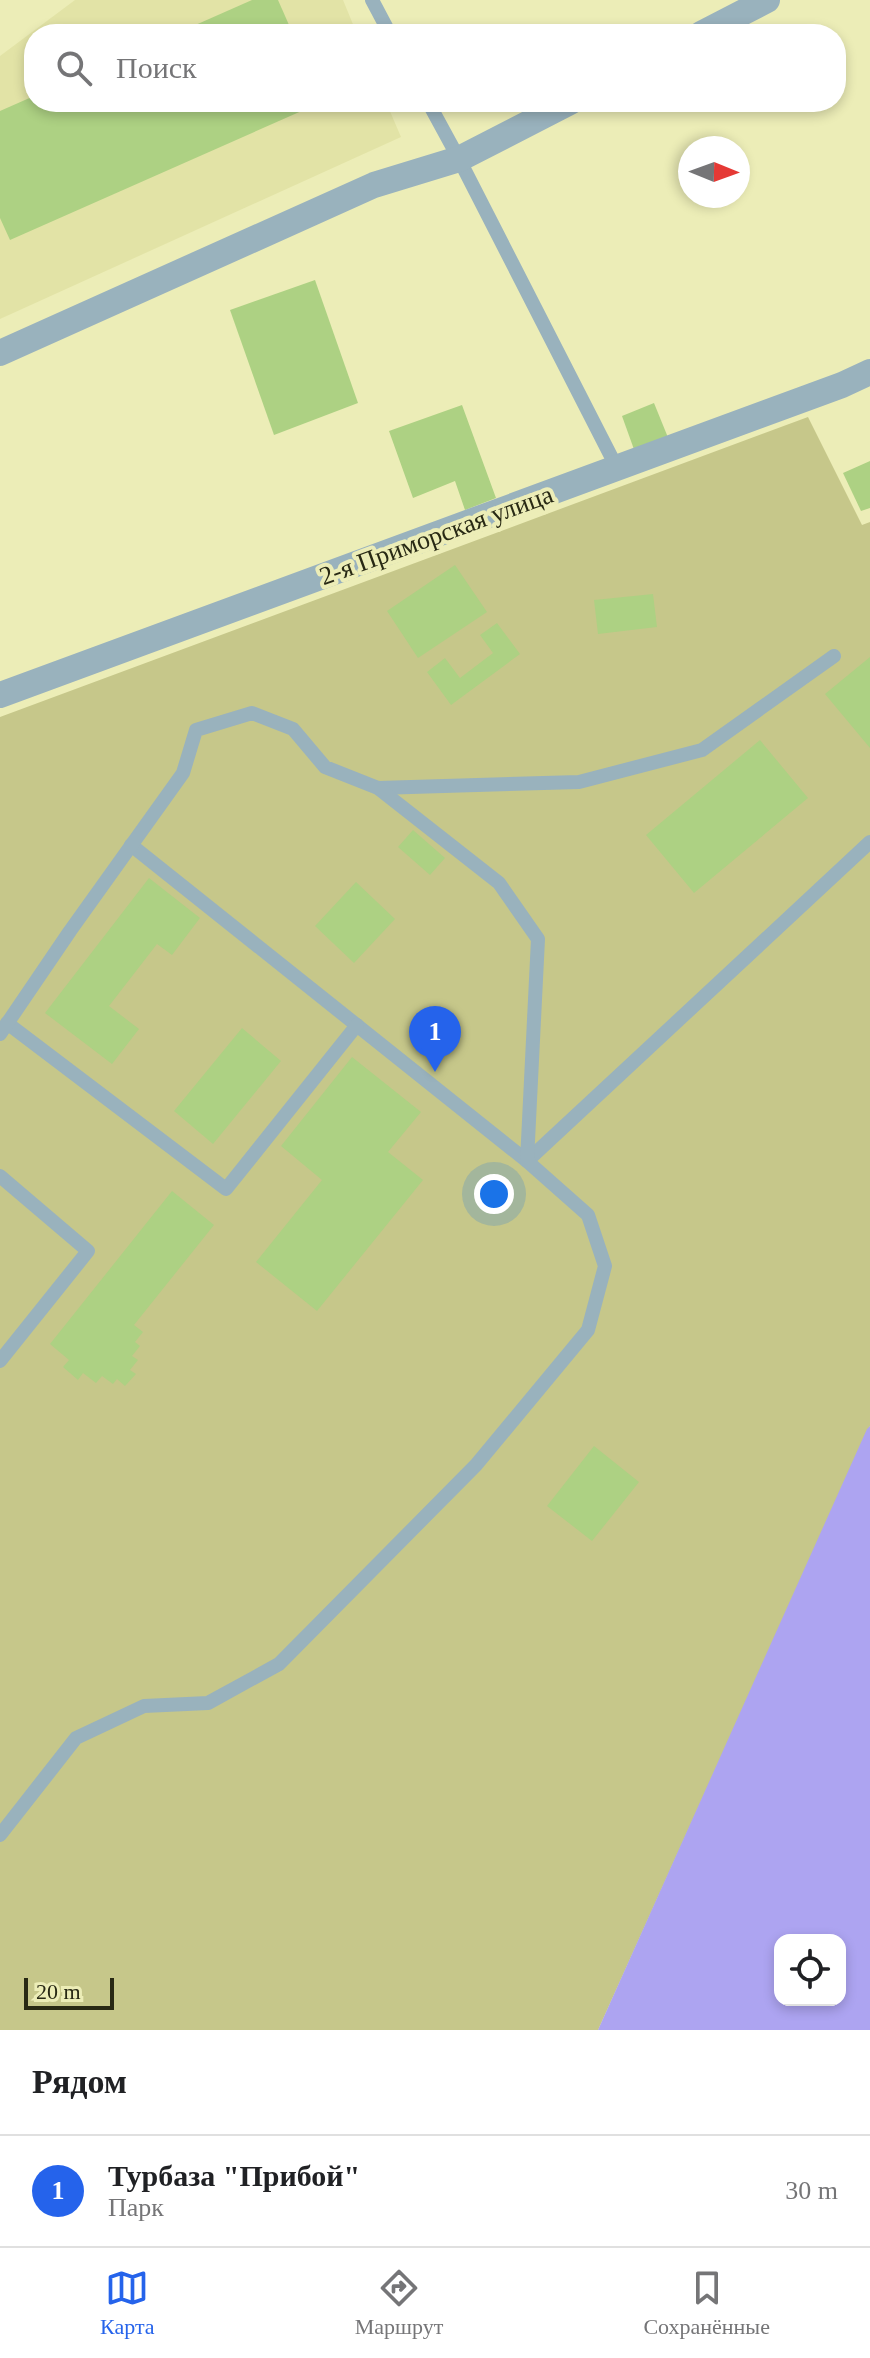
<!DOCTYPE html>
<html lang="ru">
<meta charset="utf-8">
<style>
body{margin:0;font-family:"Times New Roman",serif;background:#f6f6f6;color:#202124}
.controls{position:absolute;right:24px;bottom:24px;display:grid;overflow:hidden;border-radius:16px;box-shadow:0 4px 12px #0003}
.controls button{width:72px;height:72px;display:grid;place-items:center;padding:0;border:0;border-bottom:2px solid #e0e0e0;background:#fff;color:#202124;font:40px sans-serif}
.compass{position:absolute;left:678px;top:136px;width:72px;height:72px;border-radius:50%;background:#fff;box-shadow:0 4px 12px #0003;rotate:91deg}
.scale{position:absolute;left:24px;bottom:20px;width:90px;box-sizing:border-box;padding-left:8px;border:4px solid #282914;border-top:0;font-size:22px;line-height:28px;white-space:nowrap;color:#282914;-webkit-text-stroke:6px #ecedb7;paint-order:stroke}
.you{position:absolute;left:494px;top:1194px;width:28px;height:28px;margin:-20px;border:6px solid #fff;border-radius:50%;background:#1a73e8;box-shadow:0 0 0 12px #1a73e833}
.badge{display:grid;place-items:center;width:52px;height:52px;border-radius:50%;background:#2563eb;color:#fff;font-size:26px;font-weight:700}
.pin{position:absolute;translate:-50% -66px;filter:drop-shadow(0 2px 4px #0008)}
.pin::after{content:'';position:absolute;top:42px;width:28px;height:24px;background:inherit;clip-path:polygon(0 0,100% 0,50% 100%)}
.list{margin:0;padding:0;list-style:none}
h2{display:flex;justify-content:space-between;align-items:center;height:104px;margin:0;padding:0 32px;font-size:34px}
h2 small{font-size:26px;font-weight:400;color:#757577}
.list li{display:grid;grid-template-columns:52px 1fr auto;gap:24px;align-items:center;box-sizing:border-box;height:112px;padding:0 32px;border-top:2px solid #e0e0e0}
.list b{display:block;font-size:30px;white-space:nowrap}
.list p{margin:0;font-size:26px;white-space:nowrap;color:#757577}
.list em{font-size:26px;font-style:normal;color:#757577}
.icon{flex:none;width:44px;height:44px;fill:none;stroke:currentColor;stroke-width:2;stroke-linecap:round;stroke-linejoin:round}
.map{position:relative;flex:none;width:870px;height:2030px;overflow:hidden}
.search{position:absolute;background:#fff;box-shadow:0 4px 12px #0003;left:24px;right:24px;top:24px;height:88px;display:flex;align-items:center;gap:20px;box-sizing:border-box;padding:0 28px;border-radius:32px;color:#757577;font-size:30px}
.sheet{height:216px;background:#fff}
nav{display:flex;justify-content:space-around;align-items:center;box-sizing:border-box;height:112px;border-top:2px solid #e0e0e0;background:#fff;font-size:22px;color:#757577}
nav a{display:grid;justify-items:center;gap:4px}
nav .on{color:#2563eb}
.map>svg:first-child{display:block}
</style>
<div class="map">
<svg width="870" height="2030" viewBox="0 0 870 2030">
<rect width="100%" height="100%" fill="#ecedb7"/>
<polygon fill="#e2e3a6" points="75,0 343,0 357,34 34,34 34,102 386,102 401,137 0,319 0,56"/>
<polygon fill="#c6c78a" points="808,417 862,525 870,522 870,1426 598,2030 0,2030 0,717"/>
<path fill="#ada4f1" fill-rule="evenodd" d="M870,1426V2030H598L867,1429ZM780,1940H840V2000H780Z"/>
<g fill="#add183">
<polygon points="252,0 278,0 293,34 175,34"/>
<polygon points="34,96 34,102 322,102 10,240 0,218 0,111"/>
<polygon points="315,280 358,403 274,435 230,310"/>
<polygon points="654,403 669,440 636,455 622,416"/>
<polygon points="462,405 496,498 465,510 455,481 413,498 389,431"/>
<polygon points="870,461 870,508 861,511 843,473"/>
<polygon points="455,565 487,612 418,658 387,611"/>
<polygon points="653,594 657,627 598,634 594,600"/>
<polygon points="497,623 520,654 451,705 427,672 445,658 460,678 493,653 480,635"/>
<polygon points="870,657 870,748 825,694"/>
<polygon points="760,740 808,798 694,893 646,835"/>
<polygon points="413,830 445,858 430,875 398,847"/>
<polygon points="149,878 200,918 172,955 157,944 109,1006 139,1029 112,1064 45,1013"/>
<polygon points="356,882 395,919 354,963 315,926"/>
<polygon points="242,1028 281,1061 213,1144 174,1111"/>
<polygon points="352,1057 421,1112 388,1152 423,1180 317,1311 256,1262 322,1180 281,1146"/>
<polygon points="172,1191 214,1225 134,1325 143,1332 135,1342 140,1346 132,1356 138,1360 130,1370 136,1374 125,1386 117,1379 113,1384 102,1376 96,1383 83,1373 78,1380 63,1367 69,1360 50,1344"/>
<polygon points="594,1446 639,1482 592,1541 547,1506"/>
</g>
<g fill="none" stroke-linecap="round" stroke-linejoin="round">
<g stroke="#99b2bd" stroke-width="14">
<polyline points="372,0 390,34"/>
<polyline points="428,102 459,159 617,468"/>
<polyline points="378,788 579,782 702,750 834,656"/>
<polyline points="131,845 527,1161 870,842"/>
<polyline points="7,1023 226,1189 357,1025"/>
<polyline points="0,1034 70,931 183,773 196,730 252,713 293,729 325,767 378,788 499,883 538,939 527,1161 588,1215 605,1266 588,1330 476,1465 279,1664 208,1703 144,1706 76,1738 0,1835"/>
<polyline points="0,1176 88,1251 0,1361"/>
</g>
<g stroke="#99b2bd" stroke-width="26">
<polyline points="701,34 767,0"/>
<polyline points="0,353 374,185 459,159 570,102"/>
<polyline points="0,695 842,385 870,372"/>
</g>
</g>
<g text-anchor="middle" stroke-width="8" stroke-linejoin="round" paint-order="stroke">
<g font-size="26" fill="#282914" stroke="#ecedb7">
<text transform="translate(436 535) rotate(-20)" y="9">2-я Приморская улица</text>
</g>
</g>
</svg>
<div class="controls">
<button><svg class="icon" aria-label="locate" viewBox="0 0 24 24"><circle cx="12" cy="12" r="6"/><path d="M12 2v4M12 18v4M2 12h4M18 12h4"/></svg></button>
</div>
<svg class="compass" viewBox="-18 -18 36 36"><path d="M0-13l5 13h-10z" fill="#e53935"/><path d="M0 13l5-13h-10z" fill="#757577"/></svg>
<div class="scale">20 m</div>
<div class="you"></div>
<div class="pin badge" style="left:435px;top:1072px">1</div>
<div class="search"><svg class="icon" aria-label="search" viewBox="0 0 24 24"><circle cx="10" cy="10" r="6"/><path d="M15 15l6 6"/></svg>Поиск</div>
</div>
<section class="sheet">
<h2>Рядом<small></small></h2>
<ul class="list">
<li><span class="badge">1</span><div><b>Турбаза &quot;Прибой&quot;</b><p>Парк</p></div><em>30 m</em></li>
</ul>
</section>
<nav>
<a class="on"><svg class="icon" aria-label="map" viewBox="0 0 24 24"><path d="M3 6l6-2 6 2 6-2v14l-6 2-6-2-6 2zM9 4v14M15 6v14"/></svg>Карта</a>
<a><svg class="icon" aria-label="directions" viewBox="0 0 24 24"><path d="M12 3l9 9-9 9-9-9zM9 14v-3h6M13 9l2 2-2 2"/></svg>Маршрут</a>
<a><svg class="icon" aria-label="saved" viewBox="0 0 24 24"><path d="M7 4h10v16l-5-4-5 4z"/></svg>Сохранённые</a>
</nav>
